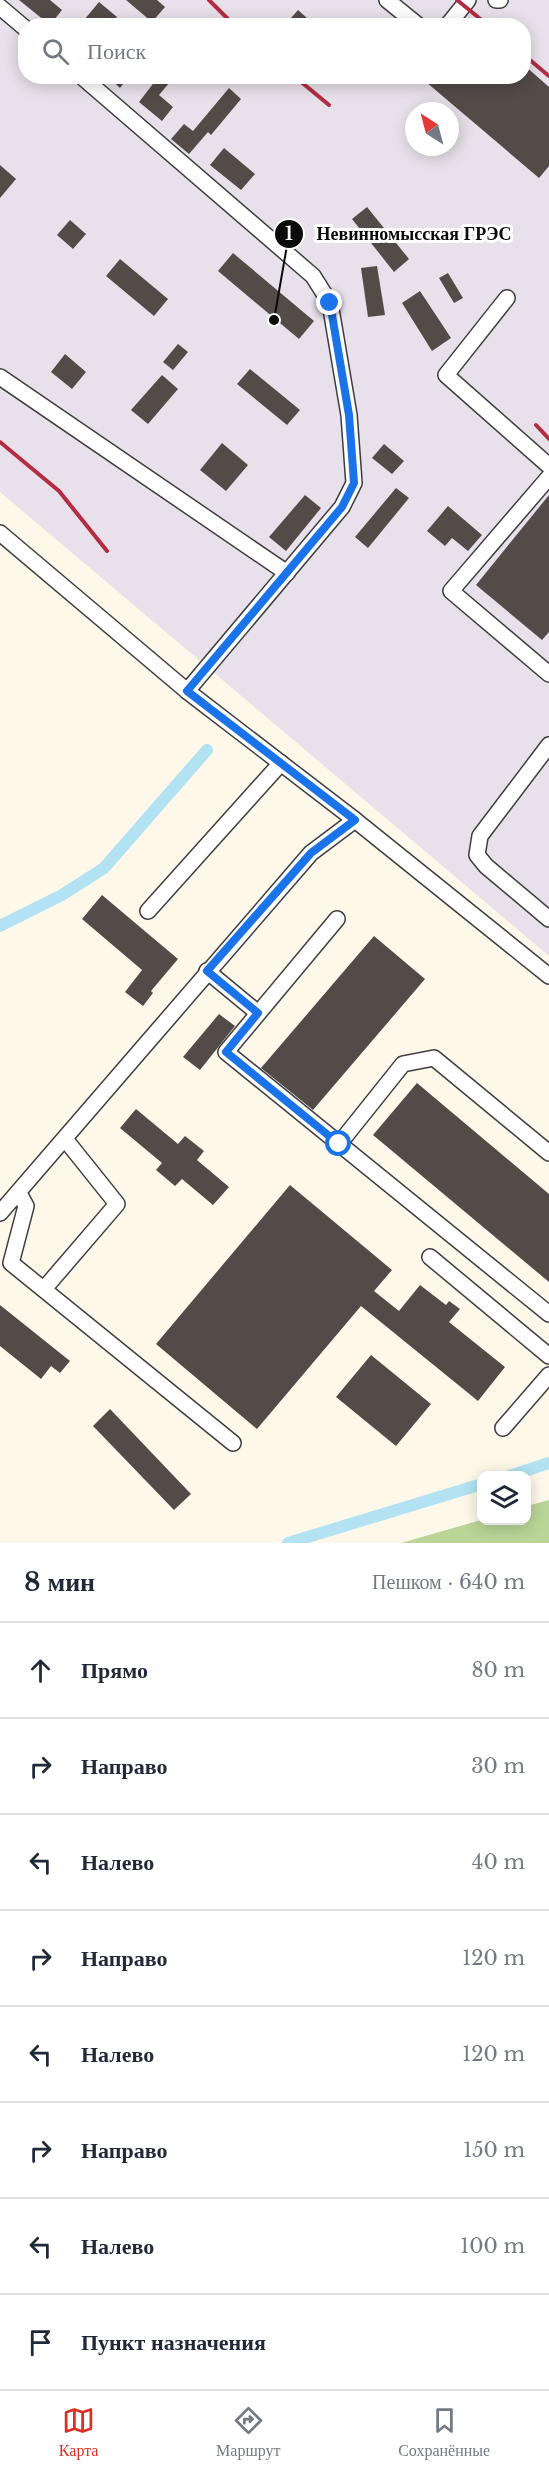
<!DOCTYPE html>
<html lang="ru">
<meta charset="utf-8">
<style>
body{margin:0;font-family:"Libre Baskerville",serif;background:#f2f2f3;color:#1f2937}
.controls{position:absolute;right:18px;bottom:18px;display:grid;overflow:hidden;border-radius:12px;box-shadow:0 3px 15px #0003}
.controls button{width:54px;height:54px;display:grid;place-items:center;padding:0;border:0;border-bottom:2px solid #e0e1e3;background:#fff;color:#1f2937;font:30px sans-serif}
.compass{position:absolute;left:405px;top:102px;width:54px;height:54px;border-radius:50%;background:#fff;box-shadow:0 3px 15px #0003;rotate:324deg}
.stop{position:absolute;width:18px;height:18px;margin:-14px;border:4px solid #1a73e8;border-radius:50%;background:#fff}
.stop.end{background:#1a73e8;border-color:#fff;box-shadow:0 2px 6px #0008}
.list{margin:0;padding:0;list-style:none}
h2{display:flex;justify-content:space-between;align-items:center;height:78px;margin:0;padding:0 24px;font-size:26px}
h2 small{font-size:20px;font-weight:400;color:#747a83}
.list li{display:grid;grid-template-columns:39px 1fr auto;gap:18px;align-items:center;box-sizing:border-box;height:96px;padding:0 24px;border-top:2px solid #e0e1e3}
.list b{display:block;font-size:22px;white-space:nowrap}
.list em{font-size:20px;font-style:normal;color:#747a83}
.icon{flex:none;width:33px;height:33px;fill:none;stroke:currentColor;stroke-width:2;stroke-linecap:round;stroke-linejoin:round}
.map{position:relative;flex:none;width:549px;height:1543px;overflow:hidden}
.search{position:absolute;background:#fff;box-shadow:0 3px 15px #0003;left:18px;right:18px;top:18px;height:66px;display:flex;align-items:center;gap:15px;box-sizing:border-box;padding:0 21px;border-radius:24px;color:#747a83;font-size:22px}
.sheet{height:846px;background:#fff}
nav{display:flex;justify-content:space-around;align-items:center;box-sizing:border-box;height:84px;border-top:2px solid #e0e1e3;background:#fff;font-size:16px;color:#747a83}
nav a{display:grid;justify-items:center;gap:3px}
nav .on{color:#d93025}
.map>svg:first-child{display:block}
</style>
<div class="map">
<svg width="549" height="1543" viewBox="0 0 549 1543">
<rect width="100%" height="100%" fill="#fef8eb"/>
<path fill="#e8e0ea" fill-rule="evenodd" d="M0,0H549V956L0,492ZM26,26H524V76H26ZM414,111H450V147H414Z"/>
<polygon fill="#bad597" points="549,1500 549,1543 401,1543 481,1520 526,1520 527,1506"/>
<g fill="none" stroke-linecap="round" stroke-linejoin="round">
<g stroke="#b3e2f2" stroke-width="12">
<polyline points="0,926 62,895 104,868 207,750"/>
<polyline points="509,1476 549,1463"/>
<polyline points="288,1543 482,1484"/>
</g>
</g>
<g fill="#534b48">
<polygon points="19,0 50,0 62,10 50,25"/>
<polygon points="126,0 157,0 165,7 152,22"/>
<polygon points="99,2 117,17 109,26 91,26 84,20"/>
<polygon points="298,10 316,26 300,26 291,18"/>
<polygon points="524,65 549,87 549,166 539,178 426,82 430,76 524,76"/>
<polygon points="107,76 129,76 120,88"/>
<polygon points="159,76 175,76 159,95 173,107 162,121 139,102"/>
<polygon points="229,88 241,99 211,135 208,132 189,154 171,139 184,124 193,131"/>
<polygon points="224,148 255,174 241,190 210,165"/>
<polygon points="0,165 16,179 0,198"/>
<polygon points="367,207 409,259 394,272 352,219"/>
<polygon points="70,220 86,234 73,249 57,235"/>
<polygon points="233,253 314,321 299,339 218,271"/>
<polygon points="120,259 168,299 154,316 106,276"/>
<polygon points="377,266 385,315 368,317 361,268"/>
<polygon points="448,273 463,298 454,303 439,278"/>
<polygon points="420,291 451,338 432,351 402,303"/>
<polygon points="178,344 188,352 173,370 163,362"/>
<polygon points="65,354 86,372 72,389 51,372"/>
<polygon points="250,369 300,410 287,425 237,384"/>
<polygon points="162,375 178,389 148,424 131,410"/>
<polygon points="222,443 248,465 226,491 200,470"/>
<polygon points="384,444 404,461 392,474 372,458"/>
<polygon points="396,488 409,498 368,548 355,537"/>
<polygon points="305,495 321,508 286,551 269,537"/>
<polygon points="549,495 549,632 542,640 476,585"/>
<polygon points="448,506 482,535 468,551 452,538 445,546 427,531"/>
<polygon points="102,895 178,959 151,991 153,993 143,1006 125,992 142,970 82,919"/>
<polygon points="374,936 425,979 313,1110 261,1068"/>
<polygon points="219,1014 235,1026 200,1070 183,1057"/>
<polygon points="417,1083 549,1194 549,1282 373,1135"/>
<polygon points="136,1109 178,1144 185,1136 204,1151 197,1160 229,1187 213,1205 182,1179 175,1186 156,1170 162,1163 120,1128"/>
<polygon points="290,1185 392,1270 374,1291 399,1311 420,1285 446,1305 449,1301 460,1309 449,1322 505,1367 478,1401 361,1306 257,1429 156,1344"/>
<polygon points="0,1305 70,1361 60,1373 51,1366 41,1379 0,1346"/>
<polygon points="371,1355 431,1404 396,1446 336,1397"/>
<polygon points="110,1409 191,1494 174,1510 93,1426"/>
</g>
<g fill="none" stroke-linecap="round" stroke-linejoin="round">
<g stroke="#3e3e3e" stroke-width="18">
<g id="minor">
<polyline points="387,0 419,26"/>
<polyline points="496,0 500,0"/>
<polyline points="0,7 26,29"/>
<polyline points="447,26 468,0"/>
<polyline points="81,76 313,276 330,303 349,415 354,483 342,507 187,691"/>
<polyline points="507,298 446,375 549,466"/>
<polyline points="0,377 287,573"/>
<polyline points="549,477 451,591 549,674"/>
<polyline points="0,533 187,691 355,820 549,976"/>
<polyline points="549,745 480,836 477,855 486,866 549,919"/>
<polyline points="148,911 281,763"/>
<polyline points="337,919 226,1052 549,1314"/>
<polyline points="207,971 258,1013"/>
<polyline points="339,1144 403,1064 434,1058 549,1153"/>
<polyline points="19,1193 26,1206 11,1263 233,1443"/>
<polyline points="0,1213 311,853 355,820"/>
<polyline points="430,1257 549,1356"/>
<polyline points="44,1289 117,1204 65,1139"/>
<polyline points="503,1428 549,1375"/>
</g>
</g>
<use href="#minor" stroke="#fff" stroke-width="15"/>
<g stroke="#b22c42" stroke-width="4">
<polyline points="209,0 235,26"/>
<polyline points="457,0 489,26"/>
<polyline points="524,55 549,76"/>
<polyline points="294,76 329,105"/>
<polyline points="536,425 549,439"/>
<polyline points="0,442 59,491 107,551"/>
</g>
</g>
<g fill="none" stroke-linecap="round" stroke-linejoin="round">
<polyline stroke="#1a73e8" stroke-width="8" points="330,303 349,415 354,483 342,507 187,691 355,820 311,853 207,971 258,1013 226,1052 339,1144"/>
</g>
<path fill="none" stroke="#0b0b0b" stroke-width="2" d="M274 320L289 234"/>
<g fill="#0b0b0b" stroke="#fff" stroke-width="2">
<circle cx="274" cy="320" r="6"/>
<circle cx="289" cy="234" r="15"/>
</g>
<g font-size="18" text-anchor="middle" font-weight="bold" fill="#fff">
<text x="289" y="240">1</text>
</g>
<g font-size="18" text-anchor="middle" font-weight="bold" fill="#0b0b0b" stroke="#fff" stroke-width="6" stroke-linejoin="round" paint-order="stroke">
<text x="414" y="240">Невинномысская ГРЭС</text>
</g>
</svg>
<div class="controls">
<button><svg class="icon" aria-label="layers" viewBox="0 0 24 24"><path d="M12 4l9 5-9 5-9-5zM3 14l9 5 9-5"/></svg></button>
</div>
<svg class="compass" viewBox="-18 -18 36 36"><path d="M0-13l5 13h-10z" fill="#e53935"/><path d="M0 13l5-13h-10z" fill="#747a83"/></svg>
<div class="stop" style="left:339px;top:1144px"></div>
<div class="stop end" style="left:330px;top:303px"></div>
<div class="search"><svg class="icon" aria-label="search" viewBox="0 0 24 24"><circle cx="10" cy="10" r="6"/><path d="M15 15l6 6"/></svg>Поиск</div>
</div>
<section class="sheet">
<h2>8 мин<small>Пешком · 640 m</small></h2>
<ul class="list">
<li><svg class="icon" aria-label="ahead" viewBox="0 0 24 24"><path d="M12 20V5M6 11l6-6 6 6"/></svg><div><b>Прямо</b></div><em>80 m</em></li>
<li><svg class="icon" aria-label="right" viewBox="0 0 24 24"><path d="M7 20v-9h11M14 6l5 5-5 5"/></svg><div><b>Направо</b></div><em>30 m</em></li>
<li><svg class="icon" aria-label="left" viewBox="0 0 24 24"><path d="M17 20v-9H6M10 6l-5 5 5 5"/></svg><div><b>Налево</b></div><em>40 m</em></li>
<li><svg class="icon" aria-label="right" viewBox="0 0 24 24"><path d="M7 20v-9h11M14 6l5 5-5 5"/></svg><div><b>Направо</b></div><em>120 m</em></li>
<li><svg class="icon" aria-label="left" viewBox="0 0 24 24"><path d="M17 20v-9H6M10 6l-5 5 5 5"/></svg><div><b>Налево</b></div><em>120 m</em></li>
<li><svg class="icon" aria-label="right" viewBox="0 0 24 24"><path d="M7 20v-9h11M14 6l5 5-5 5"/></svg><div><b>Направо</b></div><em>150 m</em></li>
<li><svg class="icon" aria-label="left" viewBox="0 0 24 24"><path d="M17 20v-9H6M10 6l-5 5 5 5"/></svg><div><b>Налево</b></div><em>100 m</em></li>
<li><svg class="icon" aria-label="arrive" viewBox="0 0 24 24"><path d="M6 21V4h12l-3 4 3 4H6"/></svg><div><b>Пункт назначения</b></div></li>
</ul>
</section>
<nav>
<a class="on"><svg class="icon" aria-label="map" viewBox="0 0 24 24"><path d="M3 6l6-2 6 2 6-2v14l-6 2-6-2-6 2zM9 4v14M15 6v14"/></svg>Карта</a>
<a><svg class="icon" aria-label="directions" viewBox="0 0 24 24"><path d="M12 3l9 9-9 9-9-9zM9 14v-3h6M13 9l2 2-2 2"/></svg>Маршрут</a>
<a><svg class="icon" aria-label="saved" viewBox="0 0 24 24"><path d="M7 4h10v16l-5-4-5 4z"/></svg>Сохранённые</a>
</nav>
